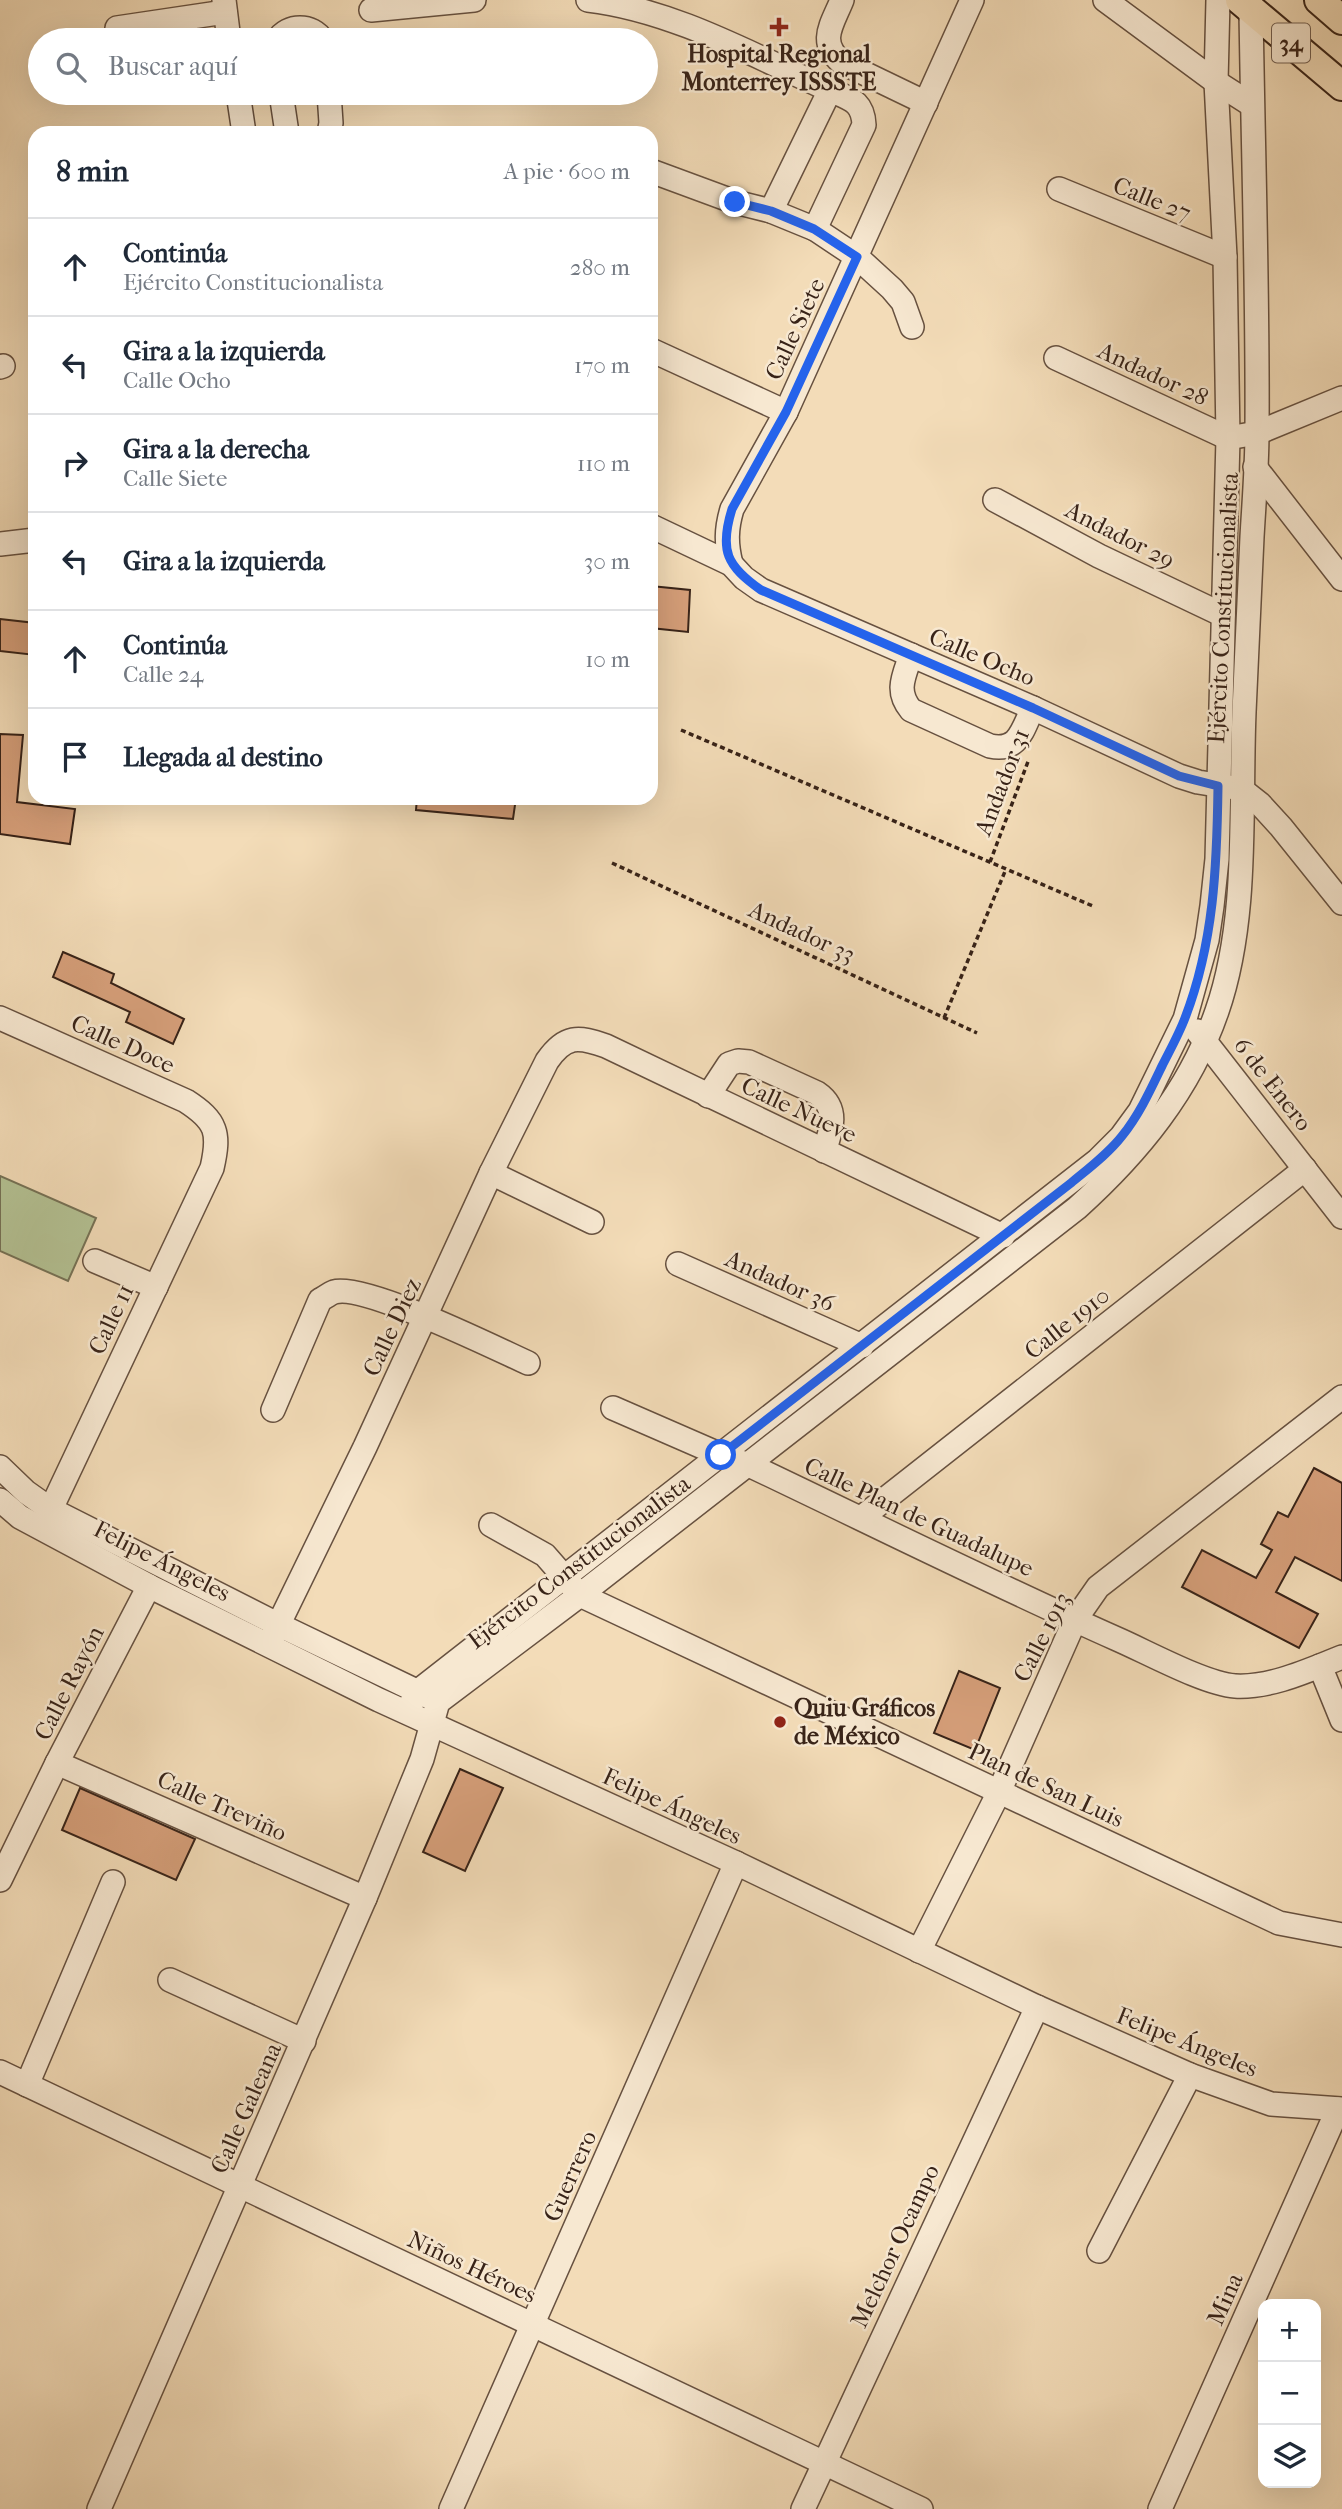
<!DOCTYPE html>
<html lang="es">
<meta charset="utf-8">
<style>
body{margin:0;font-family:"IM FELL French Canon",serif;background:#f6f6f7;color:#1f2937}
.controls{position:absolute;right:21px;bottom:21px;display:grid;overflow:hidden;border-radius:14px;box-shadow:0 7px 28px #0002}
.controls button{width:63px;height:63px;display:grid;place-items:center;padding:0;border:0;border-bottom:2px solid #e0e1e3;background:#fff;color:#1f2937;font:35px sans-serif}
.stop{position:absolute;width:21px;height:21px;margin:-16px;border:5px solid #2563eb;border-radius:50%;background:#fff}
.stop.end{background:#2563eb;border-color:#fff;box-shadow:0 2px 7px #0008}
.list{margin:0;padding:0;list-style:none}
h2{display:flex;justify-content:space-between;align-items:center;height:91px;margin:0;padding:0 28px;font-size:30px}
h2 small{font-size:23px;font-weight:400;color:#747a83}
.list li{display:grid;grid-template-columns:46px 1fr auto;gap:21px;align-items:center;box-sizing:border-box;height:98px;padding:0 28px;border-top:2px solid #e0e1e3}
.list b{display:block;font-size:26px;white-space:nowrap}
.list p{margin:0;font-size:23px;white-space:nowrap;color:#747a83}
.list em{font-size:23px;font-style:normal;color:#747a83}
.icon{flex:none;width:38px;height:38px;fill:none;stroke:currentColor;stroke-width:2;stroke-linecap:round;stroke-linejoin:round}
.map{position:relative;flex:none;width:1342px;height:2509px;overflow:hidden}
.search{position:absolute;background:#fff;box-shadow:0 7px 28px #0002;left:28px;top:28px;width:630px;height:77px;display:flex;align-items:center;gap:18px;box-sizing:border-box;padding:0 24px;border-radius:38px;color:#747a83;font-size:26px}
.panel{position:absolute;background:#fff;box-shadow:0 7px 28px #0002;left:28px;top:126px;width:630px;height:679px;border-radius:21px}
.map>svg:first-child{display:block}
</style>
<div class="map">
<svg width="1342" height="2509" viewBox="0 0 1342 2509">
<rect width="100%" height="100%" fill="#f3dcb8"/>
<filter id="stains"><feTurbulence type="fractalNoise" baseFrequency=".00286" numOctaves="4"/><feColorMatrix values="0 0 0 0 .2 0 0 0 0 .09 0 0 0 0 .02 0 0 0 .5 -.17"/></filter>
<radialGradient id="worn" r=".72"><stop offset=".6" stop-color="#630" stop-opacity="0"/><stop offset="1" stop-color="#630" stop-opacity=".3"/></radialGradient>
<polygon fill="#b4c294" stroke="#767256" stroke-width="2" points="0,1176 96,1218 68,1281 0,1251"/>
<g fill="#d69f7a" stroke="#382318" stroke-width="2">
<polygon points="651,586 690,590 688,632 651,628"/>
<polygon points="0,619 35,623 35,655 0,651"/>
<polygon points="0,734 23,735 17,802 75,809 70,844 0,834"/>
<polygon points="417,798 516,798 513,819 416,810"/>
<polygon points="63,952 114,974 111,983 184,1019 173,1044 126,1022 130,1012 53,977"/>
<polygon points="1314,1468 1342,1483 1342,1581 1295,1557 1276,1592 1318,1614 1299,1648 1182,1587 1202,1550 1256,1578 1272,1550 1261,1544 1278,1512 1288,1517"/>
<polygon points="959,1671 1000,1688 975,1750 934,1733"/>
<polygon points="460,1769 503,1788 465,1871 423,1852"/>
<polygon points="80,1788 195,1839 176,1880 62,1830"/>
</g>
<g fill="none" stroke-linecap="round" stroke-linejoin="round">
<g stroke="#675140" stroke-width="26">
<g id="minor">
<polyline points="224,0 229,40"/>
<path d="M588,0C673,10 752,55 830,90"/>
<path d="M842,0C832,25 818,41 841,62L926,103"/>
<polyline points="1105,0 1216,82 1252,105"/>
<polyline points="371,10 474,0"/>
<polyline points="117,28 225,12"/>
<path d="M278,40C287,24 313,24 322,40"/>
<polyline points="238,93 244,133"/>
<polyline points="281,93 287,133"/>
<polyline points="329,133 331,123 329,93"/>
<polyline points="651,171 735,202 771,211 815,229 857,257 892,289 903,302 912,327"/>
<polyline points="1059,189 1225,257"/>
<path d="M771,211L830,90C850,99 863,101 864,125L815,229"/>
<polyline points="651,350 786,412"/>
<polyline points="1056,358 1228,438 1257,433 1342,398"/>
<polyline points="0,367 3,366"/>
<polyline points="1255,467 1342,579"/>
<polyline points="995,500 1099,556 1223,615"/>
<polyline points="651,526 731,564 744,578 761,590 1033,708 1179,776 1198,782 1241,789 1260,804 1281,827 1342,903"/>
<polyline points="0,544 35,540"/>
<path d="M731,564C726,544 726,529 732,509L786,412L972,0"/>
<path d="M911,655C904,676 895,691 911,710L990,746C1019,752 1022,730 1033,708"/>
<path d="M0,1018L186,1101C217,1121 220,1133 212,1168L42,1528"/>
<polyline points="1197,1031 1342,1217"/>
<path d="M708,1096L729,1064L738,1061L749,1062L817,1093C839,1108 832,1129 824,1151"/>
<polyline points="491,1173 592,1222"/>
<polyline points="95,1261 156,1287"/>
<polyline points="678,1264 862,1346"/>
<path d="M613,1408L721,1455L749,1465C871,1523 993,1584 1117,1639C1147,1652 1205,1684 1235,1686C1271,1688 1309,1670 1342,1657"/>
<path d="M273,1410L320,1300C324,1298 329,1294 334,1292C364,1283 495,1348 528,1363"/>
<polyline points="0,1467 26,1492 50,1509 279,1625 429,1697"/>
<polyline points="0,1500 20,1517 149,1586 379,1700 736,1863 1037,2007 1190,2075 1271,2104 1342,2109"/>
<polyline points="861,1518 1305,1169"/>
<polyline points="491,1525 545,1555 580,1595 1279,1923 1342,1935"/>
<path d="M269,1644L365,1447L491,1173L547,1061C565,1035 578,1036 606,1046L1003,1236"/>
<polyline points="1320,1666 1342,1720"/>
<polyline points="407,1712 417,1692 1098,1160 1121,1137 1140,1111 1185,1019 1207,940 1212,906 1217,859 1228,438 1225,257 1216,82 1218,0"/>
<polyline points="57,1763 365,1898"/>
<polyline points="0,1880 57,1763 149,1586"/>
<polyline points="919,1951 999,1792 1075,1620 1098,1587 1342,1397"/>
<polyline points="170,1980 304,2041"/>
<polyline points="0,2072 921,2509"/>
<polyline points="27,2085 113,1882"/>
<polyline points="1099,2251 1190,2075"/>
<path d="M99,2509L365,1898L422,1759L438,1702L580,1595L1077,1208C1138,1153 1190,1090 1217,1011C1249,919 1240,809 1244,712C1247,654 1249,595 1252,537C1254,502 1257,466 1257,431C1258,291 1253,150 1251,10"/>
<polyline points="451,2509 736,1863"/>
<polyline points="803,2509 1037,2007"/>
<polyline points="1160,2509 1338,2109"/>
</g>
</g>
<g stroke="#382318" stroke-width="32">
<g id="major">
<polyline points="1240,0 1342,86"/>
<polyline points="1319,0 1342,20"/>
</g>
</g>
<g stroke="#382318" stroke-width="3.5" stroke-dasharray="5 3.5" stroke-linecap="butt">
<polyline points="681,730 1095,907"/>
<polyline points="990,862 1029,759"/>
<polyline points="612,863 977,1033"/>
<polyline points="944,1018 1006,869"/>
</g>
<use href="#minor" stroke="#f7e8d1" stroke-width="23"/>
<use href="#major" stroke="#f3dcb8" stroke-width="28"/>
</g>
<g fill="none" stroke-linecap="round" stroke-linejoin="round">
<path stroke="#2563eb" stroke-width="9" d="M721,1455L1071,1183C1089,1168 1108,1154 1122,1136C1139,1115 1150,1091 1162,1066C1170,1050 1179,1034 1185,1018C1214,943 1217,865 1218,786L1179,776L1033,708L761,590C727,566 719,551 732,509L786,412L857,257L814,229L771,211L735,202"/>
</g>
<g fill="#8f2418" stroke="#f7e8d1" stroke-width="2.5">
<path d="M775.5 16.5h7v7h7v7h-7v7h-7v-7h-7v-7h7z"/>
<circle cx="780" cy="1722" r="7"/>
</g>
<g text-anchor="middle" stroke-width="5" stroke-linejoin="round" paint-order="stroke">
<rect fill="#f7e8d1" stroke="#715e50" stroke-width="2" x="1272" y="23.5" width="38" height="39" rx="5"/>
<g font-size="23" font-weight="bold" fill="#382318">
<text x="1291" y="51">34</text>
</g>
<g font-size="24" font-weight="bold" fill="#382318" stroke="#f7e8d1">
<text x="779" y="62">Hospital Regional<tspan x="779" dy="28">Monterrey ISSSTE</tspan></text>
<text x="794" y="1716" text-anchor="start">Quiu Gráficos<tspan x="794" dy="28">de México</tspan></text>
</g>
<g font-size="24" fill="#382318" stroke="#f7e8d1">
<text transform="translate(1152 199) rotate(22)" y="8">Calle 27</text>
<text transform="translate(795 329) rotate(-65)" y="8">Calle Siete</text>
<text transform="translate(1153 374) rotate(25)" y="8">Andador 28</text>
<text transform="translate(1120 535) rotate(27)" y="8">Andador 29</text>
<text transform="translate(1223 608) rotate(-87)" y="8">Ejército Constitucionalista</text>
<text transform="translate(982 657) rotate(23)" y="8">Calle Ocho</text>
<text transform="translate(1002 782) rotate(-69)" y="8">Andador 31</text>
<text transform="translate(802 932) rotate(25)" y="8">Andador 33</text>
<text transform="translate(123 1044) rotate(24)" y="8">Calle Doce</text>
<text transform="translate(1273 1084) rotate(52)" y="8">6 de Enero</text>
<text transform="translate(799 1110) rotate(25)" y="8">Calle Nueve</text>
<text transform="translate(780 1281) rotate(24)" y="8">Andador 36</text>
<text transform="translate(111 1319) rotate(-65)" y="8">Calle 11</text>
<text transform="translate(1067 1323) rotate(-38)" y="8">Calle 1910</text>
<text transform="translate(392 1327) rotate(-65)" y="8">Calle Diez</text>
<text transform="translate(919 1517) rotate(25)" y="8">Calle Plan de Guadalupe</text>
<text transform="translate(162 1561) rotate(27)" y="8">Felipe Ángeles</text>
<text transform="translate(579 1562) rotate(-37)" y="8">Ejército Constitucionalista</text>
<text transform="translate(1042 1637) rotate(-63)" y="8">Calle 1913</text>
<text transform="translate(69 1683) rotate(-63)" y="8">Calle Rayón</text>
<text transform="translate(1046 1785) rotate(25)" y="8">Plan de San Luis</text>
<text transform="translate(222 1806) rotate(24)" y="8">Calle Treviño</text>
<text transform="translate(672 1806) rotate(25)" y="8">Felipe Ángeles</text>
<text transform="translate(1187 2042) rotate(22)" y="8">Felipe Ángeles</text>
<text transform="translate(246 2108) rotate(-66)" y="8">Calle Galeana</text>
<text transform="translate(570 2176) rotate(-66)" y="8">Guerrero</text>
<text transform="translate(895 2246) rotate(-65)" y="8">Melchor Ocampo</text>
<text transform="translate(472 2267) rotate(25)" y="8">Niños Héroes</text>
<text transform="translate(1225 2299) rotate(-66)" y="8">Mina</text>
</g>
</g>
<rect width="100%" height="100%" filter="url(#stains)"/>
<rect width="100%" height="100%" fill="url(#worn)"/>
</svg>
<div class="controls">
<button>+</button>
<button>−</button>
<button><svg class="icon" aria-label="layers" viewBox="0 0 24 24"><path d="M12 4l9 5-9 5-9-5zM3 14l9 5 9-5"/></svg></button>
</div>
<div class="stop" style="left:721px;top:1455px"></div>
<div class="stop end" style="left:735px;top:202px"></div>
<div class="search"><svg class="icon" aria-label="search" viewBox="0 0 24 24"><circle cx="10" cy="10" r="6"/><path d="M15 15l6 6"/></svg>Buscar aquí</div>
<section class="panel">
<h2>8 min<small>A pie · 600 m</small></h2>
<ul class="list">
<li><svg class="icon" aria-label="ahead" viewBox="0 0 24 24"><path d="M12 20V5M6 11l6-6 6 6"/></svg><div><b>Continúa</b><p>Ejército Constitucionalista</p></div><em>280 m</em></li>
<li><svg class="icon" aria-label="left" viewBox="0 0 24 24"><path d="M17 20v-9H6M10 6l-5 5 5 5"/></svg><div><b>Gira a la izquierda</b><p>Calle Ocho</p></div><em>170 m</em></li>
<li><svg class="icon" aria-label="right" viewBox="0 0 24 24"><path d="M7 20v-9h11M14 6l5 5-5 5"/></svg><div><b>Gira a la derecha</b><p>Calle Siete</p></div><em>110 m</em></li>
<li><svg class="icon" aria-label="left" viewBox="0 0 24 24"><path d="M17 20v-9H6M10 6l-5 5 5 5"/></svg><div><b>Gira a la izquierda</b></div><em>30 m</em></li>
<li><svg class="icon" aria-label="ahead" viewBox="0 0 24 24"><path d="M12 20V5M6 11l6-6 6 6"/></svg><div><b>Continúa</b><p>Calle 24</p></div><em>10 m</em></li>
<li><svg class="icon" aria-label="arrive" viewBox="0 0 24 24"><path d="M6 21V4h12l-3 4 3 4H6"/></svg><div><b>Llegada al destino</b></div></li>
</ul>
</section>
</div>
